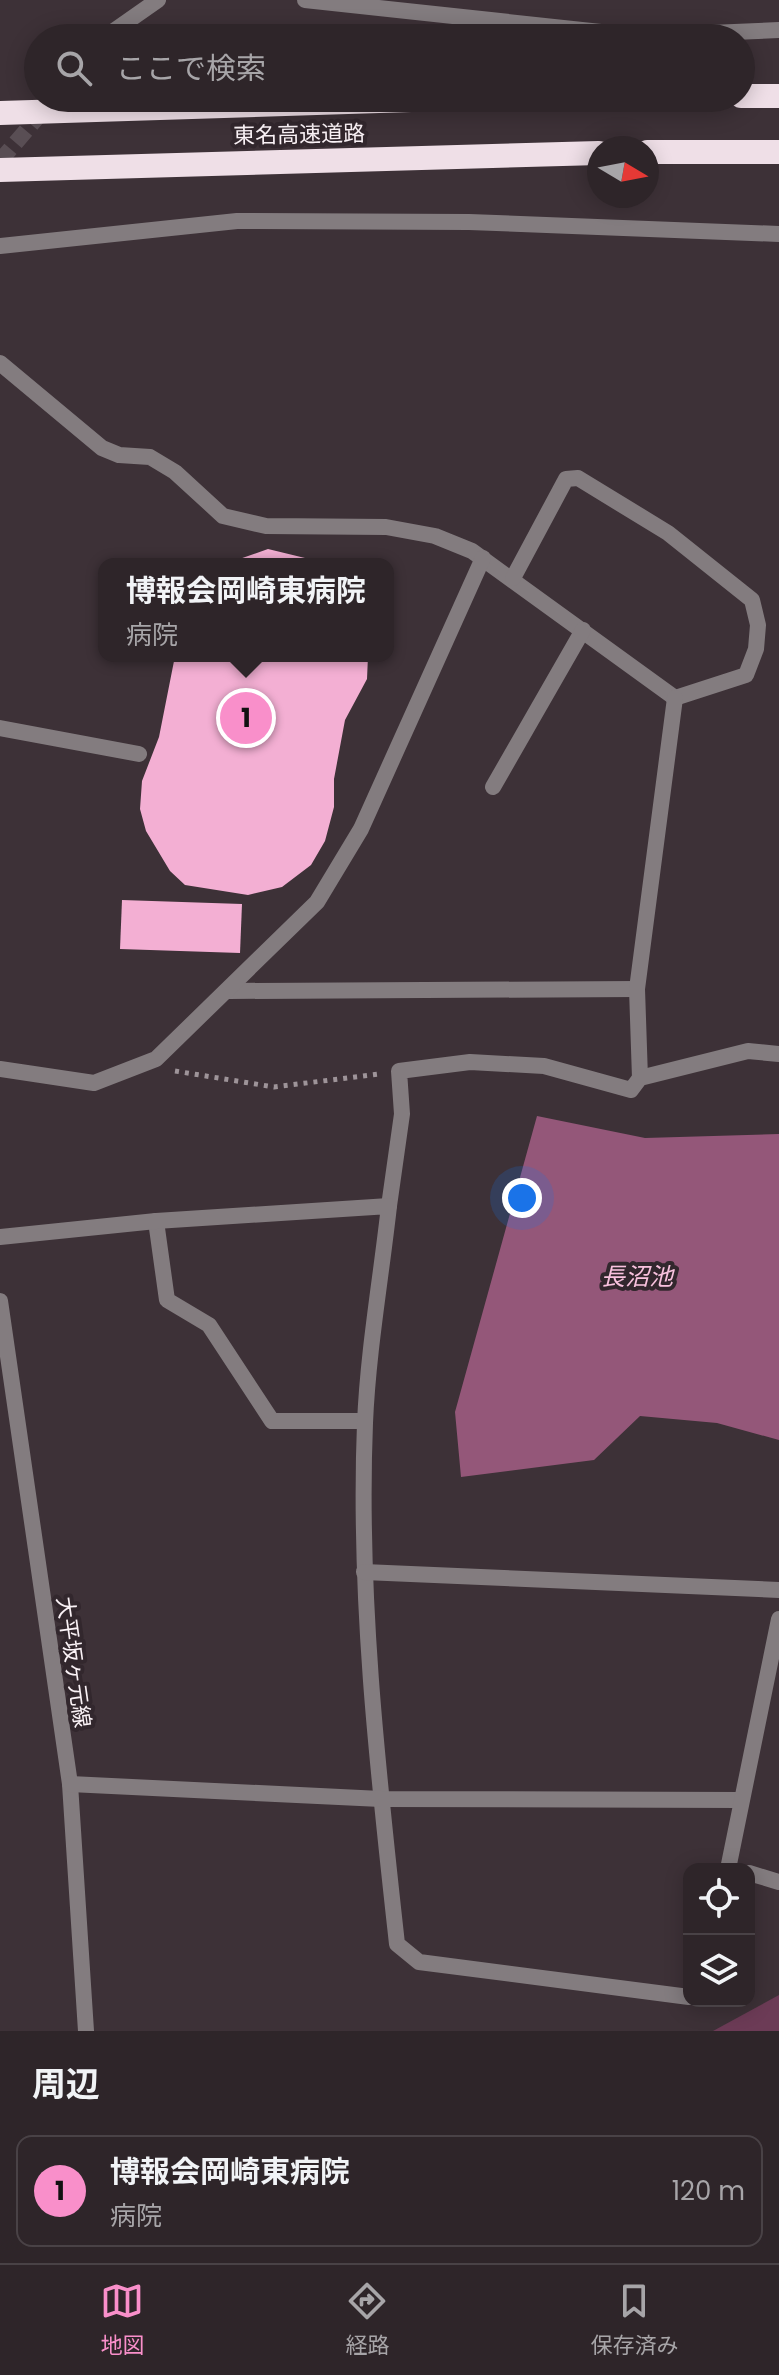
<!DOCTYPE html>
<html lang="ja">
<meta charset="utf-8">
<style>
body{margin:0;font-family:Poppins,"Noto Sans JP",sans-serif;background:#3a3135;color:#f1f3f6}
.controls{position:absolute;right:24px;bottom:24px;display:grid;overflow:hidden;border-radius:16px;box-shadow:0 4px 20px #0003}
.controls button{width:72px;height:72px;display:grid;place-items:center;padding:0;border:0;border-bottom:2px solid #494246;background:#2e2529;color:#f1f3f6;font:40px sans-serif}
.compass{position:absolute;left:587px;top:136px;width:72px;height:72px;border-radius:50%;background:#2e2529;box-shadow:0 4px 20px #0003;rotate:100deg}
.you{position:absolute;left:522px;top:1198px;width:28px;height:28px;margin:-20px;border:6px solid #fff;border-radius:50%;background:#1a73e8;box-shadow:0 0 0 12px #1a73e833}
.badge{display:grid;place-items:center;width:52px;height:52px;border-radius:50%;background:#f98fca;color:#111;font-size:26px;font-weight:700}
.pin{position:absolute;translate:-50% -50%;border:4px solid #fff;box-shadow:0 2px 8px #0006}
.popup{position:absolute;left:98px;top:558px;width:296px;height:104px;box-sizing:border-box;display:grid;place-content:center;border-radius:16px;background:#2e2529;filter:drop-shadow(0 2px 6px #0005);font-size:26px;white-space:nowrap;color:#a7a5a8}
.popup b{font-size:30px;color:#f1f3f6}
.popup::after{content:'';position:absolute;left:50%;top:100%;margin-left:-16px;border:16px solid transparent;border-top-color:#2e2529}
.list{margin:0;padding:0;list-style:none}
h2{display:flex;justify-content:space-between;align-items:center;height:104px;margin:0;padding:0 32px;font-size:34px}
h2 small{font-size:26px;font-weight:400;color:#a7a5a8}
.list li{display:grid;grid-template-columns:52px 1fr auto;gap:24px;align-items:center;box-sizing:border-box;height:112px;margin:0 16px 16px;padding:0 16px;border:2px solid #494246;border-radius:16px}
.list b{display:block;font-size:30px;white-space:nowrap}
.list p{margin:0;font-size:26px;white-space:nowrap;color:#a7a5a8}
.list em{font-size:26px;font-style:normal;color:#a7a5a8}
.icon{flex:none;width:44px;height:44px;fill:none;stroke:currentColor;stroke-width:2;stroke-linecap:round;stroke-linejoin:round}
.map{position:relative;flex:none;width:779px;height:2031px;overflow:hidden}
.search{position:absolute;background:#2e2529;box-shadow:0 4px 20px #0003;left:24px;right:24px;top:24px;height:88px;display:flex;align-items:center;gap:20px;box-sizing:border-box;padding:0 28px;border-radius:44px;color:#a7a5a8;font-size:30px}
.sheet{height:232px;background:#2e2529}
nav{display:flex;justify-content:space-around;align-items:center;box-sizing:border-box;height:112px;border-top:2px solid #494246;background:#2e2529;font-size:22px;color:#a7a5a8}
nav a{display:grid;justify-items:center;gap:4px}
nav .on{color:#f98fca}
.map>svg:first-child{display:block}
</style>
<div class="map">
<svg width="779" height="2031" viewBox="0 0 779 2031">
<rect width="100%" height="100%" fill="#3d3137"/>
<polygon fill="#6c3b56" points="779,1995 779,2031 713,2031"/>
<polygon fill="#945779" points="537,1116 645,1138 779,1134 779,1440 717,1423 640,1416 594,1460 461,1477 455,1412"/>
<g fill="#f3afd3">
<polygon points="268,549 305,558 315,564 225,564"/>
<polygon points="175,656 368,656 367,679 345,720 334,779 334,807 325,841 311,865 282,887 248,895 185,885 170,871 146,831 140,809 142,781 159,737"/>
<polygon points="122,900 242,904 240,953 120,949"/>
</g>
<g fill="none" stroke-linecap="round" stroke-linejoin="round">
<polyline stroke="#594e54" stroke-width="16" stroke-dasharray="16 8" stroke-linecap="butt" points="0,161 54,98"/>
<polyline stroke="#9e9499" stroke-width="5" stroke-dasharray="4 6" stroke-linecap="butt" points="175,1071 274,1087 379,1074"/>
<polyline stroke="#837c7f" stroke-width="16" points="0,728 139,754"/>
<g stroke="#837c7f" stroke-width="16">
<polyline points="305,0 638,36 779,30"/>
<polyline points="108,35 158,0"/>
<polyline points="0,246 237,221 469,222 779,234"/>
<polyline points="0,363 102,448 119,455 150,457 175,472 223,516 266,526 386,527 435,536 472,551 675,698"/>
<polyline points="513,578 566,479 578,478 668,533 752,600 758,625 756,649 746,675 675,698"/>
<polyline points="493,787 583,630"/>
<polyline points="229,991 637,989"/>
<polyline points="0,1069 94,1083 156,1059 317,902 361,829 483,558"/>
<polyline points="640,1078 637,989 675,698"/>
<polyline points="389,1206 402,1114 399,1071 470,1062 544,1066 631,1090 640,1078 748,1051 779,1054"/>
<polyline points="156,1221 167,1300 209,1325 272,1421 365,1421"/>
<path d="M0,1237L156,1221L389,1206C381,1278 368,1351 365,1423C358,1597 378,1772 397,1944L419,1962L689,1997"/>
<polyline points="0,1301 70,1784 86,2031"/>
<polyline points="364,1572 779,1590"/>
<polyline points="70,1784 381,1799 740,1800"/>
<polyline points="728,1869 779,1619"/>
<polyline points="749,1873 779,1882"/>
</g>
<g stroke="#efdfe7" stroke-width="24">
<polyline points="741,96 779,96"/>
<polyline points="0,113 474,98"/>
<polyline points="647,152 779,152"/>
<polyline points="0,170 599,153"/>
</g>
</g>
<g text-anchor="middle" stroke-width="8" stroke-linejoin="round" paint-order="stroke">
<g font-size="22" fill="#faf2f6" stroke="#32272d">
<text transform="translate(299 134) rotate(-1)" y="8">東名高速道路</text>
<text transform="translate(74 1662) rotate(82)" y="8">大平坂ヶ元線</text>
</g>
<g font-size="24" font-style="italic" fill="#f9c2de" stroke="#32272d">
<text x="637" y="1285">長沼池</text>
</g>
</g>
</svg>
<div class="controls">
<button><svg class="icon" aria-label="locate" viewBox="0 0 24 24"><circle cx="12" cy="12" r="6"/><path d="M12 2v4M12 18v4M2 12h4M18 12h4"/></svg></button>
<button><svg class="icon" aria-label="layers" viewBox="0 0 24 24"><path d="M12 4l9 5-9 5-9-5zM3 14l9 5 9-5"/></svg></button>
</div>
<svg class="compass" viewBox="-18 -18 36 36"><path d="M0-13l5 13h-10z" fill="#e53935"/><path d="M0 13l5-13h-10z" fill="#a7a5a8"/></svg>
<div class="you"></div>
<div class="pin badge" style="left:246px;top:718px">1</div>
<div class="popup"><b>博報会岡崎東病院</b>病院</div>
<div class="search"><svg class="icon" aria-label="search" viewBox="0 0 24 24"><circle cx="10" cy="10" r="6"/><path d="M15 15l6 6"/></svg>ここで検索</div>
</div>
<section class="sheet">
<h2>周辺<small></small></h2>
<ul class="list">
<li><span class="badge">1</span><div><b>博報会岡崎東病院</b><p>病院</p></div><em>120 m</em></li>
</ul>
</section>
<nav>
<a class="on"><svg class="icon" aria-label="map" viewBox="0 0 24 24"><path d="M3 6l6-2 6 2 6-2v14l-6 2-6-2-6 2zM9 4v14M15 6v14"/></svg>地図</a>
<a><svg class="icon" aria-label="directions" viewBox="0 0 24 24"><path d="M12 3l9 9-9 9-9-9zM9 14v-3h6M13 9l2 2-2 2"/></svg>経路</a>
<a><svg class="icon" aria-label="saved" viewBox="0 0 24 24"><path d="M7 4h10v16l-5-4-5 4z"/></svg>保存済み</a>
</nav>
